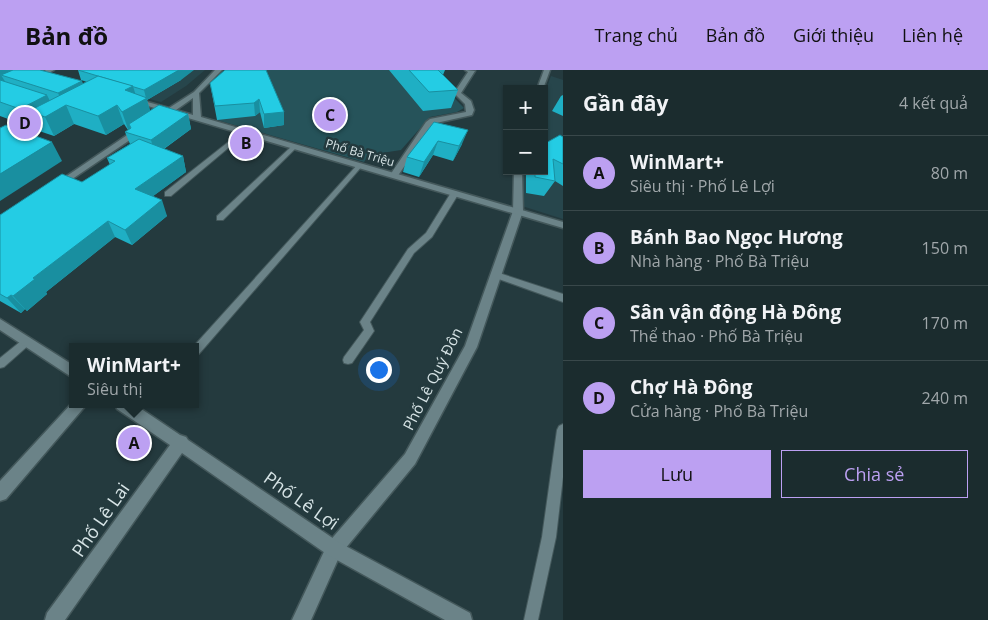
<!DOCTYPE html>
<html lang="vi">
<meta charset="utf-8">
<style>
body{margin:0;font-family:"Open Sans",sans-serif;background:#28383a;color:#f1f3f6}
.controls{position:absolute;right:15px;top:15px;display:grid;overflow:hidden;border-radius:0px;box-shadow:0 1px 4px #0004}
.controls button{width:45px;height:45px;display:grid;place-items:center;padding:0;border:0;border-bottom:1px solid #39484a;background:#1b2c2e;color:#f1f3f6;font:25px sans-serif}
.you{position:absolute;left:378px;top:299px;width:18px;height:18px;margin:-12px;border:4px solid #fff;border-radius:50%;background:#1a73e8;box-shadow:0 0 0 8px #1a73e833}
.badge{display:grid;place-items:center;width:32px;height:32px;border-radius:50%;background:#bca0f2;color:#111;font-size:16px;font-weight:700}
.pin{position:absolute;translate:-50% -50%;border:2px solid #fff;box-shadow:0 1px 5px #0006}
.popup{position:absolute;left:69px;top:273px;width:130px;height:65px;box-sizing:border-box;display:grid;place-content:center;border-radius:0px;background:#1b2c2e;filter:drop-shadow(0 1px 4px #0005);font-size:16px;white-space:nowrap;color:#a0a7aa}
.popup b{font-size:19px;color:#f1f3f6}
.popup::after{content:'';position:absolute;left:50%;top:100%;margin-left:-10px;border:10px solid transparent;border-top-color:#1b2c2e}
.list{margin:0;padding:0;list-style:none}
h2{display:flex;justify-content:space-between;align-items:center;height:65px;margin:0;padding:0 20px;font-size:21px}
h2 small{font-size:16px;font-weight:400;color:#a0a7aa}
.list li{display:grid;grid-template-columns:32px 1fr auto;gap:15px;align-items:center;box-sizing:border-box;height:75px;padding:0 20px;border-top:1px solid #39484a}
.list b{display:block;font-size:19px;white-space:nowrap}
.list p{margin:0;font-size:16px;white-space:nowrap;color:#a0a7aa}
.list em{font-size:16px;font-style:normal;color:#a0a7aa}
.actions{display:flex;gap:10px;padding:15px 20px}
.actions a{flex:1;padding:11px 0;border:1px solid #bca0f2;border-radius:0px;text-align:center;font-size:18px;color:#bca0f2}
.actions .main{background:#bca0f2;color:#111}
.map{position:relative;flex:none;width:563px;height:550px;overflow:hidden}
header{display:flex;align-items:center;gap:30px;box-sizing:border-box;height:70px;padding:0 25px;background:#bca0f2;color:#111}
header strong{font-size:24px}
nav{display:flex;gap:28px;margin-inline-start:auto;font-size:18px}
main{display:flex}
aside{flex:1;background:#1b2c2e}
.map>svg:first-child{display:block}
</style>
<header>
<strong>Bản đồ</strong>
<nav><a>Trang chủ</a><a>Bản đồ</a><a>Giới thiệu</a><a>Liên hệ</a></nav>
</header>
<main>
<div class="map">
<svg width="563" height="550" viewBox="0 0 563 550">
<rect width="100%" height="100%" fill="#243a3e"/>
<g fill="#27464c">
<polygon points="137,0 205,0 186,16 161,32 104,17"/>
<polygon points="551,6 563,10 563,149 522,136 523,101 544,101 544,25"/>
</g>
<polygon fill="#26535a" points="236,0 427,0 464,38 457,42 430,47 401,80 369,85 364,92 217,50"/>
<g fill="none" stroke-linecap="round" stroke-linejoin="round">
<g stroke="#44585b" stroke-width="2">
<g id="service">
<polygon points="50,49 52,50 52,52 0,80 0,75"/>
<polygon points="241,62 246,63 171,126 165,126 165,122"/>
<polygon points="292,76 297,77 223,150 217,150 217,146"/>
<polygon points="358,94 363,95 199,284 195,285 195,277 193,277"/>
<polygon points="452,121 455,121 459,123 432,167 414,183 370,252 374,261 372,264 352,293 348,294 344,293 343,290 344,287 364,260 360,252 362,249 408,179 426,163"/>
<polygon points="496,202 563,224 563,232 493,207 492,205 493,203"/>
<polygon points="26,267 30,268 31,271 30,274 4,297 0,298 0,288"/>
<polygon points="563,354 563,407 556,467 538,550 524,550 542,467 557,360 559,356"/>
</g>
</g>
<g stroke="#44585b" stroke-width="3">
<g id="minor">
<polygon points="46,0 54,0 47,4 43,4 43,2"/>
<polygon points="465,0 475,1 461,23 471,31 474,40 472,45 436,53 432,56 397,107 391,107 390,105 426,52 430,49 466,42 465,34 454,23 468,2"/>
<polygon points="544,0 550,0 543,19 537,19"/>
<polygon points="514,101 522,101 523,141 477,277 415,394 340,485 311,550 292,550 328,473 405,384 465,276 513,141"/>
<polygon points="73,332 73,334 87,334 6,429 0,431 0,411"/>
</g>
</g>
<g stroke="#44585b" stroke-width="3">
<g id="tertiary">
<path d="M215,0H222L199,23L201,47L563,152V158L171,43L162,46L161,44L164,41L129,30L133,28L169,38L194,22ZM193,28V45L176,40Z"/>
<polygon points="139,57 146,59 59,118 53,118 52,116"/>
<polygon points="0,249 73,295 73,308 0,260"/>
<polygon points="115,334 134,334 180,365 186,367 188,370 340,473 470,543 472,550 445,550 328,485 182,383 65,550 45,550 47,543 170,375 117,339"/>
</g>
</g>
<use href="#service" fill="#6b8388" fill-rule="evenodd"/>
<use href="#minor" fill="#6b8388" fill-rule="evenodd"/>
<use href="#tertiary" fill="#6b8388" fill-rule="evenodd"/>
</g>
<g fill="#1fafc4">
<polygon points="0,0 83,14 87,12 81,10 78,0 181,10 147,30 150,41 188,44 191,59 164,79 183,86 186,102 153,126 167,146 132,175 115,167 46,222 47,224 27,241 25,239 21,243 0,231 0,145 82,112 110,95 107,88 130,74 125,62 128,60 124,54 106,65 74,54 54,66 39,61 36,54 30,57 0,46"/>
<polygon points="225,0 284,42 284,55 264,58 260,42 255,46 217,50 210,13"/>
<polygon points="389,0 445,0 443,5 458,20 451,38 423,41"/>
<polygon points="563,25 563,46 552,41 561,26"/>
<polygon points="434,52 462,74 453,91 433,85 419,107 403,102 407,87"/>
<polygon points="563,67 563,116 555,111 544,126 526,123 526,101 544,101"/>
</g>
<g fill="#198fa0">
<polygon points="0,0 17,0 1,5 6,13 0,16"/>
<polygon points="179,0 194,0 181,10 147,30 152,47 129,54 131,60 129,62 122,42 125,20 133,16 138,33 146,28 144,20"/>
<polygon points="82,11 88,26 66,35 74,54 54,66 45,47 29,41 36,54 30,57 20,39 47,25 55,41 64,36 58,23"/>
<polygon points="259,29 260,42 255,46 254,33"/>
<polygon points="117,35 124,54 106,65 98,46"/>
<polygon points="284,42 284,55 264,58 264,44"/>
<polygon points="188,44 191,59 155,85 151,70"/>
<polygon points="468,60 462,74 453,91 459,76"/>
<polygon points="438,71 433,85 419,107 424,92"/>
<polygon points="52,72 62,91 0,131 0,104"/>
<polygon points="183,86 186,102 141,135 135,119"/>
<polygon points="162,130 167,146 132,175 125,160"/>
<polygon points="108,151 115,167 46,222 47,224 27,241 13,226 33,208"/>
<polygon points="11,225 25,239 21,243 7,228"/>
</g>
<g fill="#24cce4" stroke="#198fa0">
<polygon points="13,0 40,0 82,11 58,23 1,5"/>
<polygon points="78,0 179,0 144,20"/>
<polygon points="225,0 266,0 284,42 264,44 259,29 254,33 215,36 210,13"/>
<polygon points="409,0 438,0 458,20 429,22"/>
<polygon points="98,6 133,16 125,20 147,28 122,42 117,35 98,46 66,35 45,47 29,41"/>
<polygon points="0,10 47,25 20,39 0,32"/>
<polygon points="159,35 188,44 151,70 125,62 131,58 129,54"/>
<polygon points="434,52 468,60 459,76 438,71 424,92 407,87"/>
<polygon points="6,55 52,72 0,104 0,58"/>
<polygon points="560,65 563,67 563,94 553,89 555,111 535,107 535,101 544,101 544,74"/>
<polygon points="139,69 183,86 135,119 162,130 125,160 108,151 33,208 35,209 13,226 11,225 7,228 0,224 0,145 62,104 82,112 115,91 107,88"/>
</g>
<g text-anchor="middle" stroke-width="5" stroke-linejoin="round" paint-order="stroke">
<g font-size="12" fill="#d7e4e6" stroke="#243a3e">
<text transform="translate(360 83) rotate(16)" y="4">Phố Bà Triệu</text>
</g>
<g font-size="15" fill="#d7e4e6" stroke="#243a3e">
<text transform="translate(433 309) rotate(-63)" y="5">Phố Lê Quý Đôn</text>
</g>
<g font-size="18" fill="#d7e4e6" stroke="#243a3e">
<text transform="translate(301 431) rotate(35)" y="6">Phố Lê Lợi</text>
<text transform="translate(101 450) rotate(-55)" y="6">Phố Lê Lai</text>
</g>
</g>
</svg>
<div class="controls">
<button>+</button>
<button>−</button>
</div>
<div class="you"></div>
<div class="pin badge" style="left:134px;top:373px">A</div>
<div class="popup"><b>WinMart+</b>Siêu thị</div>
<div class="pin badge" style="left:246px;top:73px">B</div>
<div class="pin badge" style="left:330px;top:45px">C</div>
<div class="pin badge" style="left:25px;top:53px">D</div>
</div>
<aside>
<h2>Gần đây<small>4 kết quả</small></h2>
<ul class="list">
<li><span class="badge">A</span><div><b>WinMart+</b><p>Siêu thị · Phố Lê Lợi</p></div><em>80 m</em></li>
<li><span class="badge">B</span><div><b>Bánh Bao Ngọc Hương</b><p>Nhà hàng · Phố Bà Triệu</p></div><em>150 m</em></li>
<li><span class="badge">C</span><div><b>Sân vận động Hà Đông</b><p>Thể thao · Phố Bà Triệu</p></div><em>170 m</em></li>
<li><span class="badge">D</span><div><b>Chợ Hà Đông</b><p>Cửa hàng · Phố Bà Triệu</p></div><em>240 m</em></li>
</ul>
<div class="actions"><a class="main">Lưu</a><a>Chia sẻ</a></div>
</aside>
</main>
